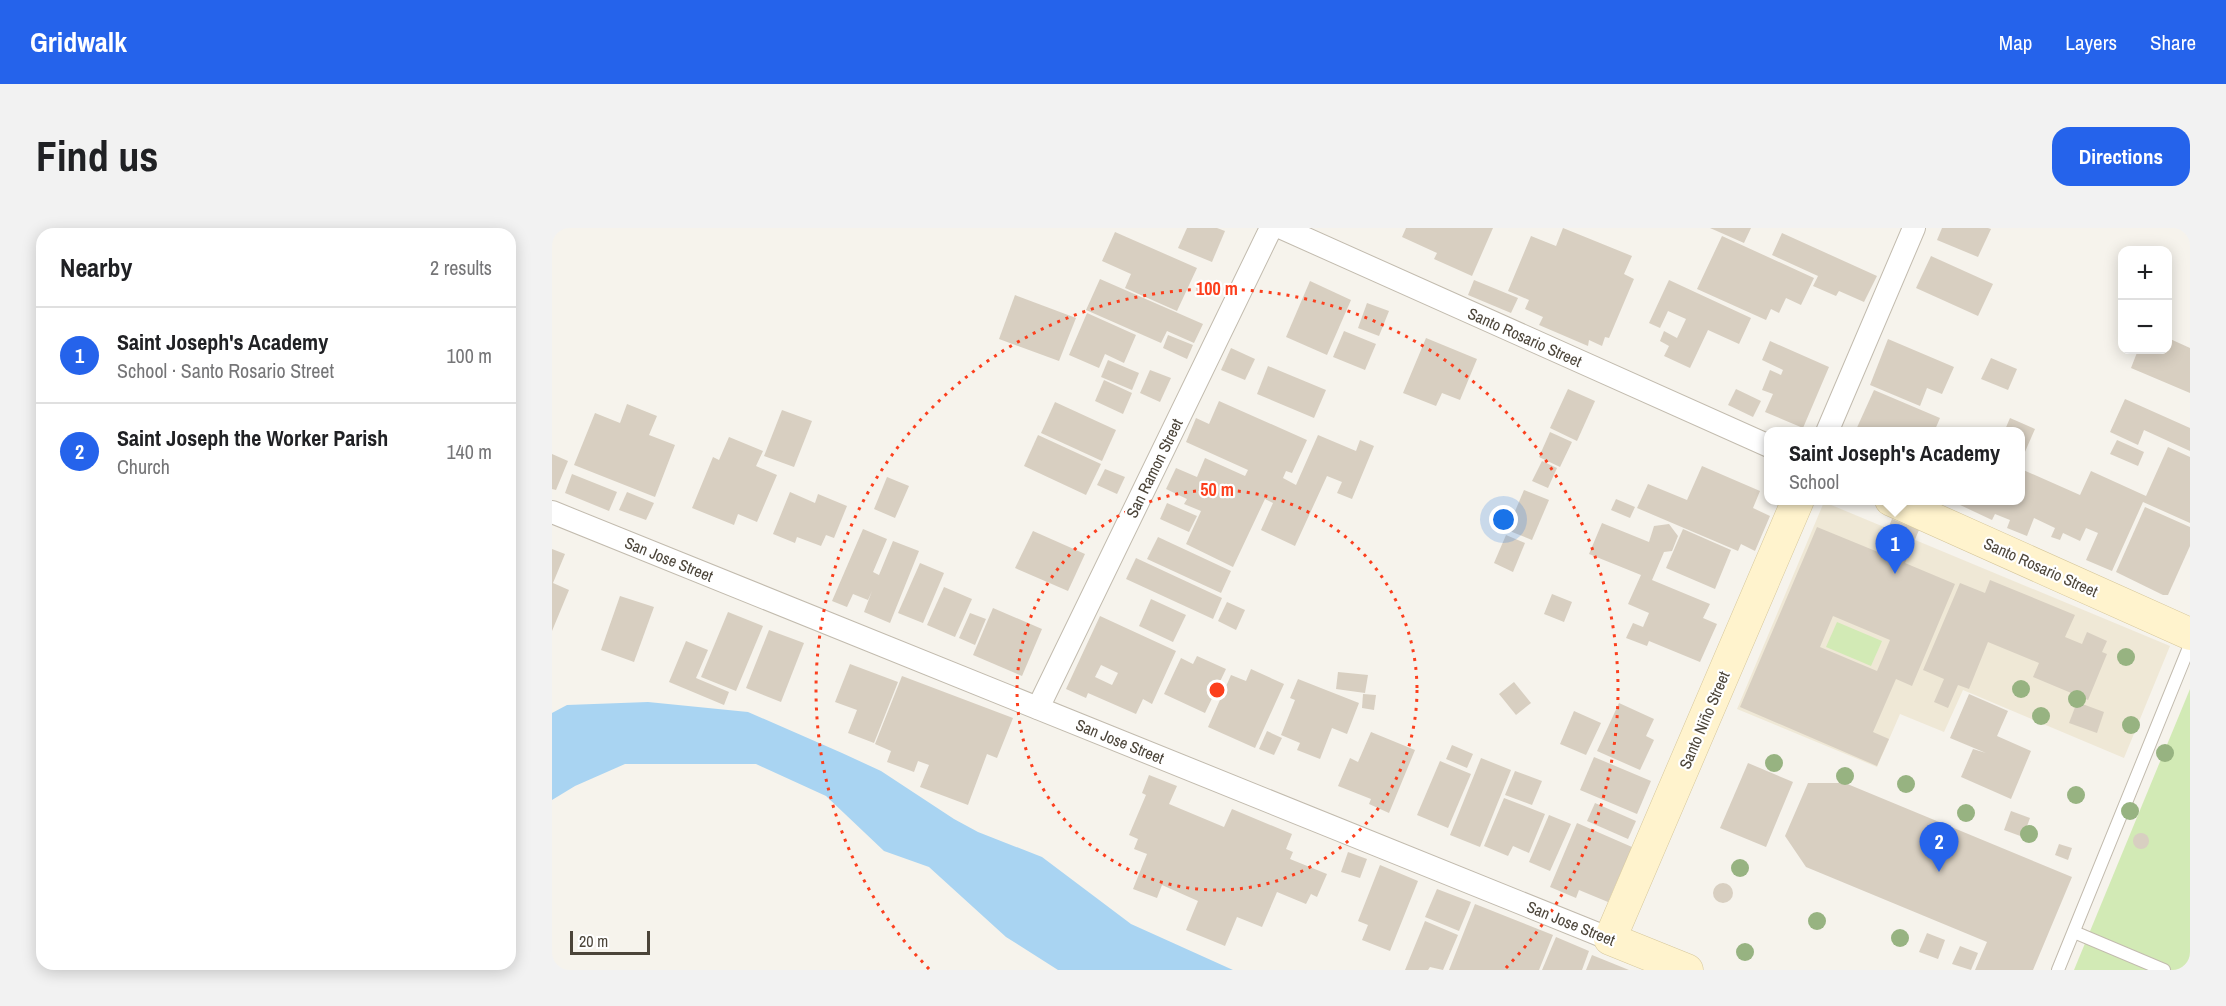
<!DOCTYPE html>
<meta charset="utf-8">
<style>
body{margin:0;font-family:"Archivo Narrow",sans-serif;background:#f2f2f2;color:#202124}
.controls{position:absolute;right:18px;top:18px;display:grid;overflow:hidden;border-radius:12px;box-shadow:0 3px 15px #0003}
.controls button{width:54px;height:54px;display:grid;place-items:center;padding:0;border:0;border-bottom:2px solid #e0e0e0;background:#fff;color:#202124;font:30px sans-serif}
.scale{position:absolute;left:18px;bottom:15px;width:80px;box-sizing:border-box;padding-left:6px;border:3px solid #4b4439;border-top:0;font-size:16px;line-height:21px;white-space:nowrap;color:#4b4439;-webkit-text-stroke:4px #fff;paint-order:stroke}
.you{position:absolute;left:952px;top:292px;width:21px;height:21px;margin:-15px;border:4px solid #fff;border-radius:50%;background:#1a73e8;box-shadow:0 0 0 9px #1a73e833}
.badge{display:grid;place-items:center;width:39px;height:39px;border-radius:50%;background:#2563eb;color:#fff;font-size:20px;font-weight:700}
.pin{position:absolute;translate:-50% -50px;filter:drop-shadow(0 2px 3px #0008)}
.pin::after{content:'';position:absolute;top:32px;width:21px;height:18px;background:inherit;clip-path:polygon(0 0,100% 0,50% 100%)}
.popup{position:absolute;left:1212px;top:199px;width:261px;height:78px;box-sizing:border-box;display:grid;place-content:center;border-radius:12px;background:#fff;filter:drop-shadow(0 2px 4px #0005);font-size:20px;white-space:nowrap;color:#757577}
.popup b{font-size:22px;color:#202124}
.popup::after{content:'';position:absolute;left:50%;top:100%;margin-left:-12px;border:12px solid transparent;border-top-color:#fff}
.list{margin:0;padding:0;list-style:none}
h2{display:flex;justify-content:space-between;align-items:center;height:78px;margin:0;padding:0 24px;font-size:26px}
h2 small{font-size:20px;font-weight:400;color:#757577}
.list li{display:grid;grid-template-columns:39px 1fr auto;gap:18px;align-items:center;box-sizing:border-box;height:96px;padding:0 24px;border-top:2px solid #e0e0e0}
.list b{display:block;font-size:22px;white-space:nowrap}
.list p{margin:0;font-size:20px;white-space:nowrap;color:#757577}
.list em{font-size:20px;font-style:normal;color:#757577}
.map{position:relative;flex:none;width:1638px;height:742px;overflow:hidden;border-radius:18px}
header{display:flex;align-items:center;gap:36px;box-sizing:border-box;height:84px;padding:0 30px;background:#2563eb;color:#fff}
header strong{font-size:28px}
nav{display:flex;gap:33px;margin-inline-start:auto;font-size:21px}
.intro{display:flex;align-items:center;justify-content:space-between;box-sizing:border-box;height:144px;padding:0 36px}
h1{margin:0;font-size:42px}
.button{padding:15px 27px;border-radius:18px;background:#2563eb;color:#fff;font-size:21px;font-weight:700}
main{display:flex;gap:36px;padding:0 36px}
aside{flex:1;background:#fff;border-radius:18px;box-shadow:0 3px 15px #0003}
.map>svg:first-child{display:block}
</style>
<header>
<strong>Gridwalk</strong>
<nav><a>Map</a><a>Layers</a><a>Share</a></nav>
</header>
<div class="intro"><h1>Find us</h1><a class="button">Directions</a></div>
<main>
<aside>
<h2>Nearby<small>2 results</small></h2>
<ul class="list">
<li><span class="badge">1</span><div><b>Saint Joseph's Academy</b><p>School · Santo Rosario Street</p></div><em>100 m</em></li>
<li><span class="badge">2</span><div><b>Saint Joseph the Worker Parish</b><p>Church</p></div><em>140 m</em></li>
</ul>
</aside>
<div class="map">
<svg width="1638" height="742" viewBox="0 0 1638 742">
<rect width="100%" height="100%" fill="#f6f3ec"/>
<polygon fill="#efe8d6" points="1272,274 1618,418 1572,530 1411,462 1392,504 1348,486 1325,539 1185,481"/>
<g fill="#d2eab5">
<polygon points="1285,394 1330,413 1319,438 1274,419"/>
<polygon points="1638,461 1638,742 1522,742"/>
</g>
<polygon fill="#a9d4f2" points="96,474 196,484 290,525 329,543 402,591 426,604 490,629 579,696 681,742 506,742 454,709 377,639 332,623 274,568 204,536 73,536 23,558 0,572 0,485 15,477"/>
<g fill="#d8cfc1" fill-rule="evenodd">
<polygon points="635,0 665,0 673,3 660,34 626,20"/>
<polygon points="854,0 941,0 920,48 882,31 885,25 850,9"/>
<polygon points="1011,0 1080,28 1072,46 1082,51 1057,110 1053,109 1050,118 1037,112 1036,118 987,97 991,89 973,81 977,72 956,63 979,8 1004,18"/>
<polygon points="1158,0 1199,0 1192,15"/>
<polygon points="1390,0 1436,0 1439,1 1426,29 1385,12"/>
<polygon points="563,4 645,40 625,83 573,60 579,46 550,33"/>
<polygon points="1230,5 1325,48 1312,74 1287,63 1284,68 1261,58 1266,48 1220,27"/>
<polygon points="1170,8 1262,50 1249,77 1234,70 1227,85 1219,81 1214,92 1145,61"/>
<polygon points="1379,28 1441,56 1426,88 1364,60"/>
<polygon points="548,51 651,96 642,115 615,103 609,115 534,82"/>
<polygon points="922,52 966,70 959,85 916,67"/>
<polygon points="1117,52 1199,90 1187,116 1156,102 1138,140 1112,128 1117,118 1108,113 1112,103 1125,110 1134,91 1116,83 1108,100 1097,95"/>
<polygon points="758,53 799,72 775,127 734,109"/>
<polygon points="463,67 524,90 507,133 447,111"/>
<polygon points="815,75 837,83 827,108 806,100"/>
<polygon points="535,85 584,107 572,135 553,126 547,140 517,127"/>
<polygon points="792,103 824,116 813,142 781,129"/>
<polygon points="616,107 641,117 635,131 611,120"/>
<polygon points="874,110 925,131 908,172 890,165 884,178 851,165"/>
<polygon points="1616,110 1638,120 1638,165 1579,140 1586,122 1616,122"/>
<polygon points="1336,111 1402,139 1390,166 1375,160 1368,178 1318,157"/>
<polygon points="1218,113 1277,139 1251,200 1213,184 1221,166 1210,162 1218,142 1229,147 1231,142 1210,132"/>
<polygon points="679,120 703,131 693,152 669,142"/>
<polygon points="1439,130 1465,141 1456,162 1429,151"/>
<polygon points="556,132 587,145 580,162 549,149"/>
<polygon points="716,138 774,162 762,190 705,166"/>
<polygon points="598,142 619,150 608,174 588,165"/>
<polygon points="552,152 580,165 571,186 543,173"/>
<polygon points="1016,161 1043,173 1025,213 998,200"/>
<polygon points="1184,161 1209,173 1201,189 1176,177"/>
<polygon points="1322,162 1388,190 1382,204 1303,204"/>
<polygon points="1573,171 1638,200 1638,223 1592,202 1586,217 1558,204"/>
<polygon points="667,173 755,212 740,245 734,243 731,250 744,257 766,207 804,223 808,212 822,218 800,271 785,265 790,254 775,248 743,318 709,302 721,275 713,271 681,339 634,316 649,283 632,276 635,271 614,261 624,240 645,249 653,230 693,248 696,242 634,214 644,190 657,196"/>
<polygon points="503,174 564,202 550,233 489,205"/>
<polygon points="75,176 105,188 97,207 123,217 103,269 22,237 43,185 68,195"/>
<polygon points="230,182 260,193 242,239 212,228"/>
<polygon points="1458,190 1483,201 1469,233 1469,204 1452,204"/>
<polygon points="998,204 1020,214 1008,239 987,229"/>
<polygon points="486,207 549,236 534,267 472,238"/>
<polygon points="177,209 211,223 204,238 225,247 205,294 186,286 182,297 140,280 161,229 167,232"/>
<polygon points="1565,212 1592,224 1586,238 1558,226"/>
<polygon points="1616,219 1638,229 1638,295 1591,274 1560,343 1534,332 1546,305 1534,300 1528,313 1511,305 1508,312 1499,309 1503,300 1482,290 1475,308 1455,300 1458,292 1443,286 1440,292 1406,276 1408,273 1469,273 1469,241 1528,267 1539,243 1594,268"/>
<polygon points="0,226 16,233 4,262 0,261"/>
<polygon points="990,233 1005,240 996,260 980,253"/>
<polygon points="1150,238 1208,263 1201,280 1218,288 1203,323 1189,316 1186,323 1085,280 1096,256 1135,272"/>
<polygon points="553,241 573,249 565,266 545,257"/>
<polygon points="20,246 65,264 57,283 13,265"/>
<polygon points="335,249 357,258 343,290 322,281"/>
<polygon points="972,262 997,272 980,312 955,302"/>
<polygon points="75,264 102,275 94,292 67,282"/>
<polygon points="238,264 263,275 266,266 295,278 282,310 274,307 269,318 245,309 243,315 221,306"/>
<polygon points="1064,271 1083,279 1078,290 1059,282"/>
<polygon points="615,275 645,288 637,304 608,291"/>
<polygon points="1593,279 1638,299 1638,318 1616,367 1611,367 1564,344"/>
<path d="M1340,291L1367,302L1353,335L1403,356L1360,458L1344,451L1321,504L1337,511L1325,538L1188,479L1265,299L1326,324ZM1281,388L1338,412L1325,443L1268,419Z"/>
<polygon points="1050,295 1097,314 1102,298 1117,296 1126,308 1120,323 1112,324 1100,352 1158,376 1151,390 1165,396 1148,434 1097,413 1095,418 1074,410 1081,395 1091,399 1097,385 1076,376 1089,347 1037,326"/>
<polygon points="311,301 335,311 321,344 327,347 341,313 367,323 338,395 312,384 320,363 316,372 301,366 295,379 280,373"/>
<polygon points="1131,301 1179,322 1163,361 1114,340"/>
<polygon points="481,303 533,326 516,363 463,340"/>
<polygon points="954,307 973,315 961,344 942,335"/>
<polygon points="606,309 679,343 669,365 595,331"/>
<polygon points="0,321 13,326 1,355 17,362 0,403"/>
<polygon points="584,330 670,370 661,391 574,351"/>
<polygon points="368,335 392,345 371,395 346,385"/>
<polygon points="1438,352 1523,387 1513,409 1530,416 1535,404 1555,413 1550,424 1555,426 1536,472 1481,449 1487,435 1436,414 1417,461 1406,457 1396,480 1382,474 1392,451 1371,442 1408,355 1433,365"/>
<polygon points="392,359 420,371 403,409 375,397"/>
<polygon points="1000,366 1020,374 1012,394 992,386"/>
<polygon points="68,368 102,379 82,434 49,422"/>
<polygon points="599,371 634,387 621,414 587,398"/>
<polygon points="675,374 693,382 684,402 666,393"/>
<polygon points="441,380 490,401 470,448 421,427"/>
<polygon points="176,384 211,398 184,463 149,449"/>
<polygon points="418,385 434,391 423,417 407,410"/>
<path d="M548,388L624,423L600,476L591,471L584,486L536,465L534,470L514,461ZM549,437L566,445L560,457L543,449Z"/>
<polygon points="217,402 252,415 229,474 194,460"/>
<polygon points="134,413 156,422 144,450 177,464 172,477 117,454"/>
<polygon points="645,428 674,441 653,485 612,466 629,430 641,436"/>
<polygon points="298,436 346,454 322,515 296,505 305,482 283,474"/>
<polygon points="699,441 732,456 703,520 656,499 679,447 694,453"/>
<polygon points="786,444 816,447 813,465 784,461"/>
<polygon points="350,448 461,490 445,530 435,526 416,577 368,559 377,537 366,533 362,544 335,534 339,523 323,516"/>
<polygon points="746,451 807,475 795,506 780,500 768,531 745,522 748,515 729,507 743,472 738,470"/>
<polygon points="962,454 979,475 964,487 947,466"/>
<polygon points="811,466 824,467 822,482 810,480"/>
<polygon points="1417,466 1456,483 1445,508 1479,523 1459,571 1409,549 1421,521 1434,525 1398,510"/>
<polygon points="1525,474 1552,484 1545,505 1517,495"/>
<polygon points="1067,475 1102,491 1094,508 1102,512 1088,542 1045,523"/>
<polygon points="1022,483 1049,495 1034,527 1008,516"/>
<polygon points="715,503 730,510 722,527 707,521"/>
<polygon points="819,504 863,522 837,585 817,576 819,571 786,558 798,530 806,534"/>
<polygon points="900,517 921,526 915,540 894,531"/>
<polygon points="1042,529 1099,553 1085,586 1028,562"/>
<polygon points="929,530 959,542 928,619 898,607"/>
<polygon points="888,533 919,546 896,600 865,587"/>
<polygon points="1196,535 1241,554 1214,619 1168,600"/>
<polygon points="963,543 990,553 980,577 953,567"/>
<polygon points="597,547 625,558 617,576 672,599 680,581 740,606 734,621 741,624 738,631 775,646 765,669 759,666 754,676 725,664 710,699 685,689 673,718 634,702 646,673 610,657 605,670 581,661 595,626 582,621 586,611 577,607 594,567 590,565"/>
<polygon points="1256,555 1293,555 1520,649 1481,742 1423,742 1435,714 1254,639 1233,608"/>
<polygon points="952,570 993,586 977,625 961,618 956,628 932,618"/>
<polygon points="1043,575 1084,593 1076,611 1035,593"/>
<polygon points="1459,583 1478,590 1471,609 1452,602"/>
<polygon points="997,587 1019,596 998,643 977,634"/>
<polygon points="1025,595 1080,619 1056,674 1027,662 1024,670 998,659"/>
<circle cx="1589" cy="613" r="8"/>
<polygon points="1507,616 1520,620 1516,632 1503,627"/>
<polygon points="796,624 815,631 808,650 789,644"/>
<polygon points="828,637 866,653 838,723 810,712 816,697 806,693"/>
<circle cx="1171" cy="665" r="10"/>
<polygon points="885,661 919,674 907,703 873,689"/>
<polygon points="923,676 1001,707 987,742 897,742"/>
<polygon points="873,693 906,707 891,742 878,739 876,742 853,742"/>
<polygon points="1375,705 1393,712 1386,731 1367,724"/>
<polygon points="1004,709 1037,723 1030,742 990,742"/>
<polygon points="1408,718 1426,725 1419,742 1400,736"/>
<polygon points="1040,727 1077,742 1034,742"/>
</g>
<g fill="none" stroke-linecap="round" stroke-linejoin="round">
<g stroke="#c2bbae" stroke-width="14">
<g id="service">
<polyline points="1522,704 1612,742"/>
<polyline points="1506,742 1638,417"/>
</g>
</g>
<g stroke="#c2bbae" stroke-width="24">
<g id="minor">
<polyline points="730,0 1217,218"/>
<polyline points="1275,204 1362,0"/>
<polyline points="0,284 1058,711"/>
<polyline points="486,480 719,0"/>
</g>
</g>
<g stroke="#d6c79b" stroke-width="33">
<g id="secondary">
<polyline points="1339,272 1638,406"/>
<polyline points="1135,742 1058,711 1246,272"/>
</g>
</g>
<use href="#service" stroke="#fff" stroke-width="12"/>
<use href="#minor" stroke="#fff" stroke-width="22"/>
<use href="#secondary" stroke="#fff3cd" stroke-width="32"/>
</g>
<g fill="#97b381">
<circle cx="1574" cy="429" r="9"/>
<circle cx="1469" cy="461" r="9"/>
<circle cx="1525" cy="471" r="9"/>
<circle cx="1489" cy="488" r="9"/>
<circle cx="1579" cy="497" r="9"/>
<circle cx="1613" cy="525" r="9"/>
<circle cx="1222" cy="535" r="9"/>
<circle cx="1293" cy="548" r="9"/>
<circle cx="1354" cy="556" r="9"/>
<circle cx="1524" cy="567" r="9"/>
<circle cx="1578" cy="583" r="9"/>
<circle cx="1414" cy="585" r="9"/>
<circle cx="1477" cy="606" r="9"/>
<circle cx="1188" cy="640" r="9"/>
<circle cx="1265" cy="693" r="9"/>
<circle cx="1348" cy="710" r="9"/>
<circle cx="1193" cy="724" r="9"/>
</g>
<g fill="none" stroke="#fc3f1d" stroke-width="3" stroke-dasharray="3 6">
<circle cx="665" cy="462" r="200"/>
<path d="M377 741A401 401 0 1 1 953 741"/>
</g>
<g text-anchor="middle" stroke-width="4.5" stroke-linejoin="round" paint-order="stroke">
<g font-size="16" fill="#4b4439" stroke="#fff">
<text transform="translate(973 109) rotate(24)" y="6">Santo Rosario Street</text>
<text transform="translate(602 240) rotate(-64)" y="6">San Ramon Street</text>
<text transform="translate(117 331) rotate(22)" y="6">San Jose Street</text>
<text transform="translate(1489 339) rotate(24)" y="6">Santo Rosario Street</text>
<text transform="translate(1152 492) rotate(-67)" y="6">Santo Niño Street</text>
<text transform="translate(568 513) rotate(22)" y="6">San Jose Street</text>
<text transform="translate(1019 695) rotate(22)" y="6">San Jose Street</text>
</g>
</g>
<circle cx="665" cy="462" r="9" fill="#fc3f1d" stroke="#fff" stroke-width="3"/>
<g font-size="18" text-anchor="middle" font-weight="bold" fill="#fc3f1d" stroke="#fff" stroke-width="4.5" stroke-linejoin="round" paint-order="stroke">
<text x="665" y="67">100 m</text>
<text x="665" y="268">50 m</text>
</g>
</svg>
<div class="controls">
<button>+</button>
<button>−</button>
</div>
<div class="scale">20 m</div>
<div class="you"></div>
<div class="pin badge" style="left:1343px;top:346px">1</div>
<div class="popup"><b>Saint Joseph's Academy</b>School</div>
<div class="pin badge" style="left:1387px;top:644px">2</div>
</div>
</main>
